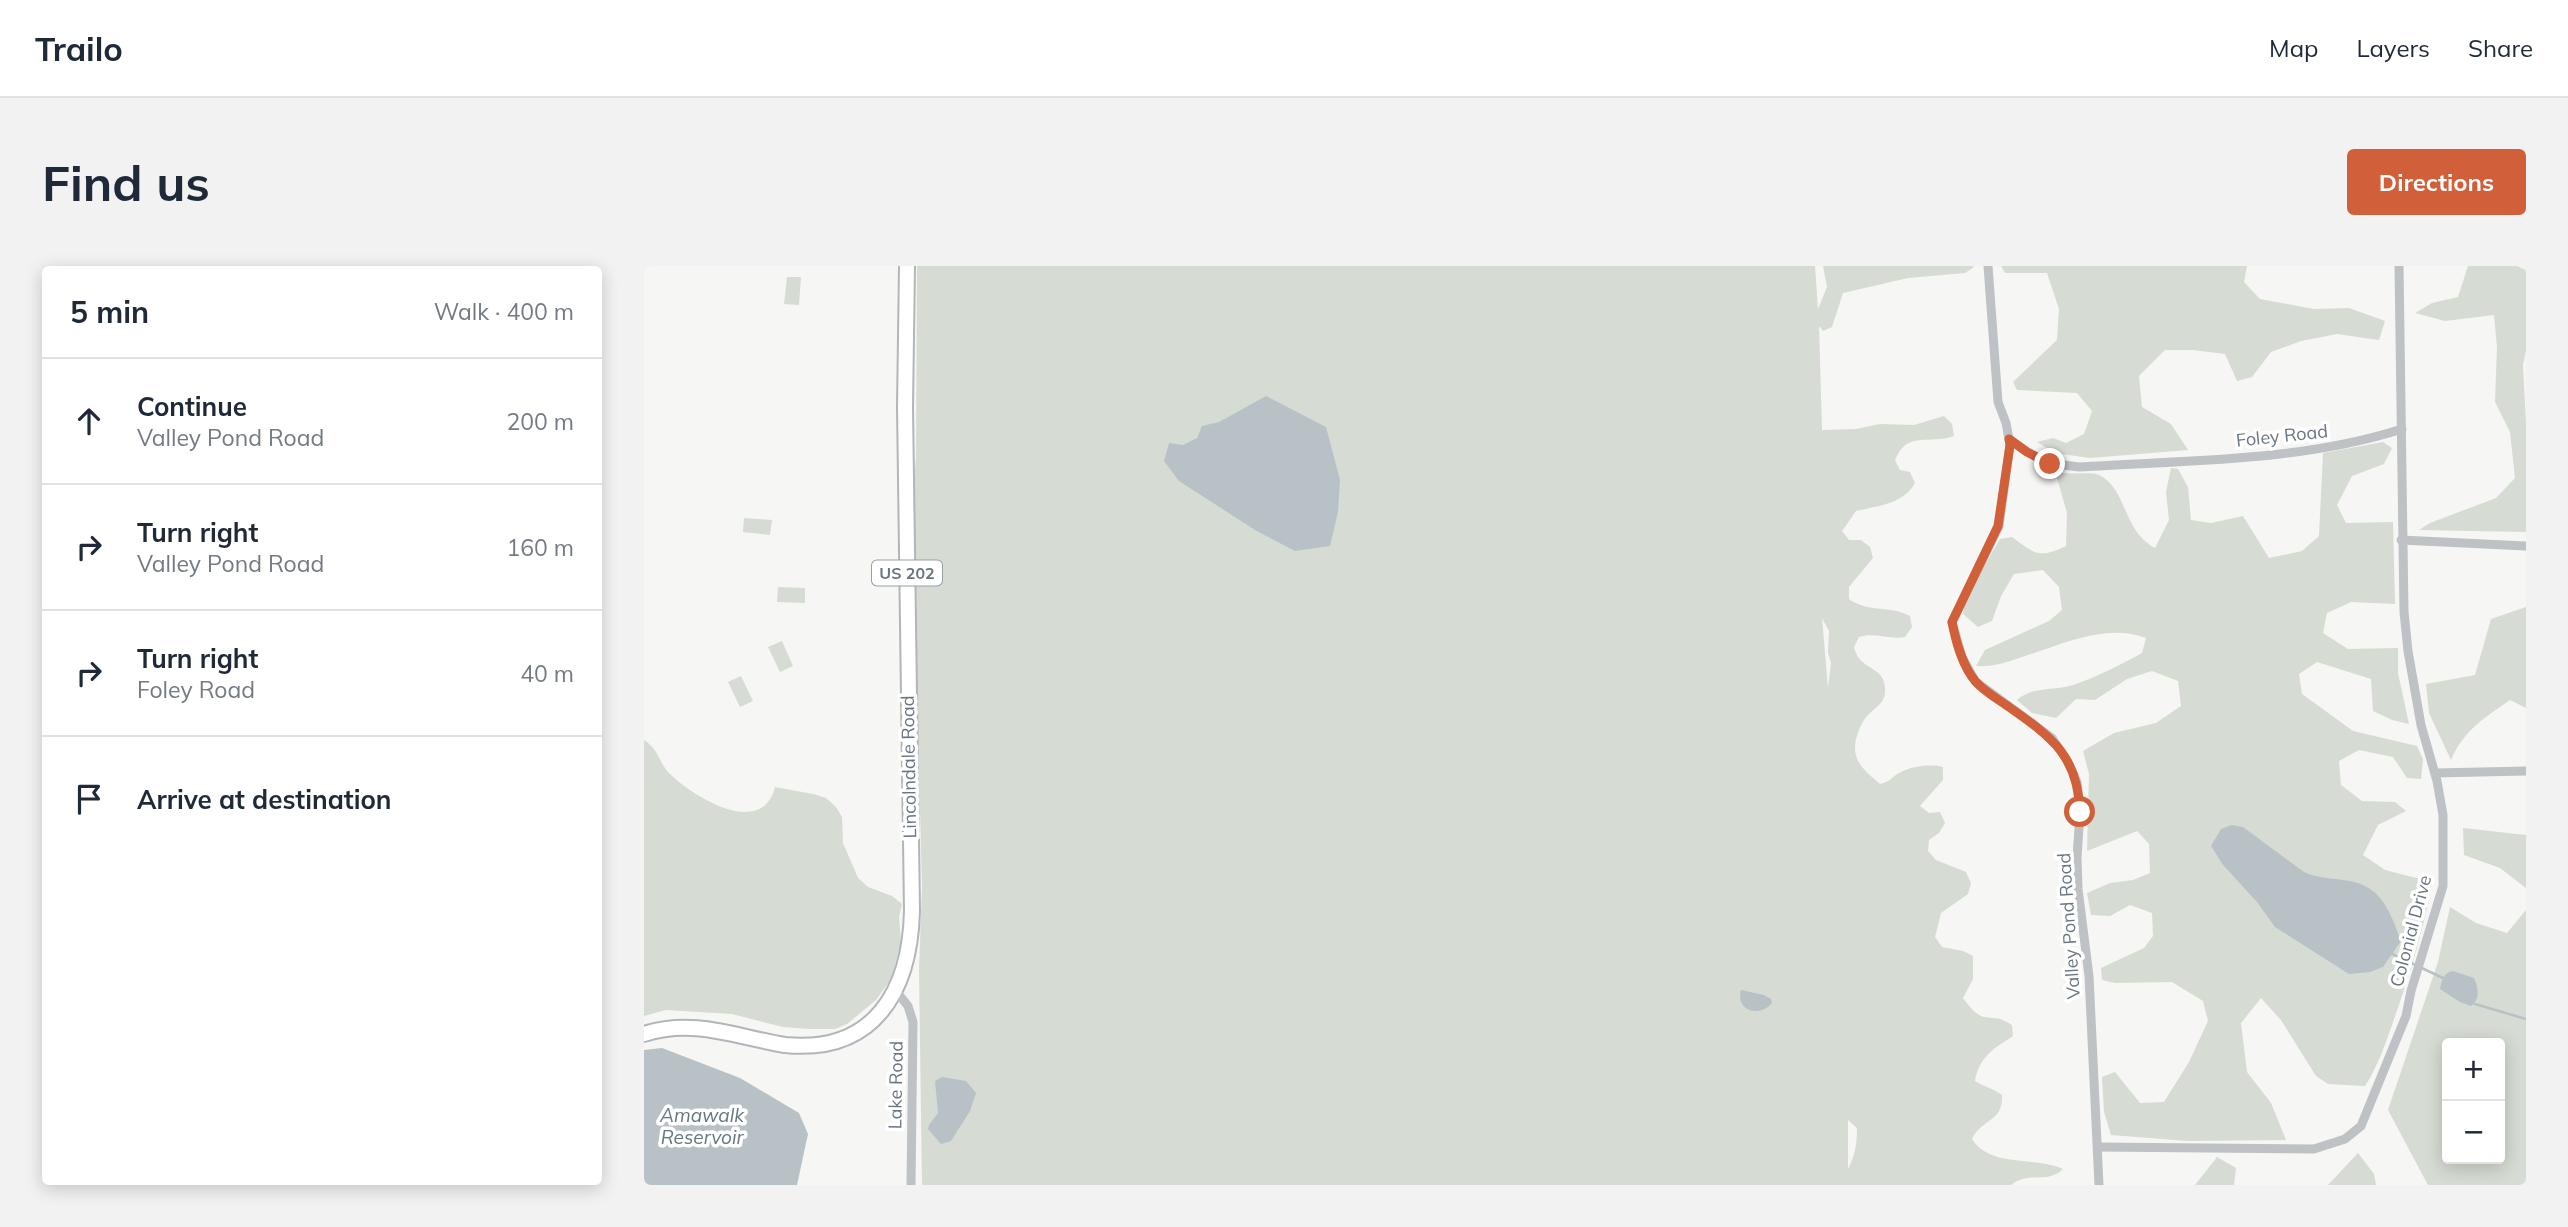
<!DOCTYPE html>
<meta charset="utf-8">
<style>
body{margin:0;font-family:Mulish,sans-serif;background:#f2f2f3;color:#1f2937}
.controls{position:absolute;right:21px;bottom:21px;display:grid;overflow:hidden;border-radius:7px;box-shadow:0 4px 18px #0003}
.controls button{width:63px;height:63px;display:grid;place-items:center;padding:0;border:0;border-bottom:2px solid #e0e1e3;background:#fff;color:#1f2937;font:35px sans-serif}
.stop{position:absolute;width:21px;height:21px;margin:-16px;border:5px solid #d05f3a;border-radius:50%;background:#fff}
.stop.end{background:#d05f3a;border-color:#fff;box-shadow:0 2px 7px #0008}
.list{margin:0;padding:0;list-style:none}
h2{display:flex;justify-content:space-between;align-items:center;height:91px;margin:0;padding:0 28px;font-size:30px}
h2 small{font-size:23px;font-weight:400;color:#747a83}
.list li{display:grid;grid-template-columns:46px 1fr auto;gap:21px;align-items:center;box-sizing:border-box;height:126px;padding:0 28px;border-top:2px solid #e0e1e3}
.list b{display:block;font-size:26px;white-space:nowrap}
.list p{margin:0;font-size:23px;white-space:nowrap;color:#747a83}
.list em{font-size:23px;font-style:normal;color:#747a83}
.icon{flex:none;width:38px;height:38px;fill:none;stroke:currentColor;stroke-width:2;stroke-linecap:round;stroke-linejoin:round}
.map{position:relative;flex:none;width:1882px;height:919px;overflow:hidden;border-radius:7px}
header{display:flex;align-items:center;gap:42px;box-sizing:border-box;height:98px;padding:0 35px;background:#fff;border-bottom:2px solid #e0e1e3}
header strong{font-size:33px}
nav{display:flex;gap:38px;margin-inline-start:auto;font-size:24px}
.intro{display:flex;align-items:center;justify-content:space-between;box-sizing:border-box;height:168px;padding:0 42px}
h1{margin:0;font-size:49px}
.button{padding:18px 32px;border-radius:7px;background:#d05f3a;color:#fff;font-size:24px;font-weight:700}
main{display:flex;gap:42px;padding:0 42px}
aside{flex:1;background:#fff;border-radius:7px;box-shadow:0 4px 18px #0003}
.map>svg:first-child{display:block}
</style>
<header>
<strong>Trailo</strong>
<nav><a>Map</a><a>Layers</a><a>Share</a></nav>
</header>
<div class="intro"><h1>Find us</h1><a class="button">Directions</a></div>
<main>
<aside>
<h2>5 min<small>Walk · 400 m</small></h2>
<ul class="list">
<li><svg class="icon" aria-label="ahead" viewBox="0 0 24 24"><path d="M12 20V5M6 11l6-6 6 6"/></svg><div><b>Continue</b><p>Valley Pond Road</p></div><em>200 m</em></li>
<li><svg class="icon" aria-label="right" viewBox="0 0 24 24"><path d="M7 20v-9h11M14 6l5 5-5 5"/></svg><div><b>Turn right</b><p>Valley Pond Road</p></div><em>160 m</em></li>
<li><svg class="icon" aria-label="right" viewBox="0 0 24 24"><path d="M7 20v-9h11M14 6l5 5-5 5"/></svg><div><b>Turn right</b><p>Foley Road</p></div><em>40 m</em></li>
<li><svg class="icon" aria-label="arrive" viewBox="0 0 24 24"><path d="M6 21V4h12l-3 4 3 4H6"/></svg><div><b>Arrive at destination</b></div></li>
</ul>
</aside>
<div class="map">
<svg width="1882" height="919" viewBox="0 0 1882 919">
<rect width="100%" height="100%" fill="#f6f6f4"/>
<g fill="#d6dbd3" fill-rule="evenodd">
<path d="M273,0H1171L1174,43L1183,21L1179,0H1328L1330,1L1321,7L1264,12L1199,27L1188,61L1179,65L1175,60L1178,164L1212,163L1236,158L1270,159L1300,150L1308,158L1310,170C1285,179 1263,164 1251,194L1256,204L1266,206L1271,217C1260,238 1233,240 1212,245L1198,265L1205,274H1217L1226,281L1229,292L1205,321V333C1224,347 1246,339 1266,350L1268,361L1261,371C1245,374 1231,366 1215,371L1210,381C1211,384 1212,388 1214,391C1223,404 1241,403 1241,423C1242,436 1233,440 1224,449C1217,456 1215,464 1212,473C1207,495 1221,505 1236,518C1247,516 1248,510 1257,506C1269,500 1286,498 1299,501V514L1276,540L1285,547L1296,546L1301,557L1295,567L1285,574L1284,585L1292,594L1322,606L1327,617L1324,628L1297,647L1291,671L1298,681L1319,685L1329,690V713L1319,732C1342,764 1344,743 1368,759L1369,770C1349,783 1335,791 1331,815C1340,821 1349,822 1358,829C1359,857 1339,851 1328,873C1346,902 1391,890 1419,903C1403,919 1385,904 1367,919H278L275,704L278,621L268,239L272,191ZM1178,352L1185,365L1184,387L1187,397L1184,422ZM1204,854L1213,862C1213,878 1211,890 1204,903Z"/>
<polygon points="1357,0 1603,0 1600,16 1616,33 1670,43 1705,42 1741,55 1735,74 1693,68 1657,75 1627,86 1608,111 1593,115 1581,88 1549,84 1521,84 1495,110 1498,141 1527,158 1544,184 1446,192 1411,187 1393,176 1409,172 1422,177 1440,168 1448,145 1433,127 1373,124 1369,116 1413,74 1415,43 1403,7 1361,7"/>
<polygon points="1824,0 1873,0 1882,4 1882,85 1879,99 1882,158 1882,266 1775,264 1786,257 1852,232 1871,212 1866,166 1851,136 1853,81 1850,49 1801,55 1771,47 1788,37 1814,31"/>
<polygon points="143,11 157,11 155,39 140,38"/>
<path d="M1739,176L1748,182L1740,198L1708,210L1693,239L1702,257L1749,256L1751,338L1707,336L1683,347L1679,367L1704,383L1754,382V407L1765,458L1748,454L1729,445L1727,413L1673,396L1655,408L1658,428L1709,465L1773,480L1779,493L1777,513L1763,512L1749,491L1715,484L1695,495L1697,519L1718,535L1751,536L1762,545L1734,559L1719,589L1741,604L1788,616C1780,664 1765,711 1749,756C1741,779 1734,800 1721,820L1684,818L1672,810L1637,754L1617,732L1597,757L1603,806L1627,837L1642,874L1544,875L1467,869L1460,846L1458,811L1471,806L1496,837L1520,836L1545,796L1564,755L1559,735L1528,716L1471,717L1458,714L1457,702L1500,682L1509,670L1508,647L1486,639L1466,650L1447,649L1443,627L1466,617L1489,614L1506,607L1505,578L1493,565L1443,585L1445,508L1439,485L1470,467L1512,457L1537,440L1534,415L1508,405L1483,413L1451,434L1432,433L1412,452L1388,447L1373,434C1390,419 1411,426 1432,418C1455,410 1476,399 1498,387L1502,372C1462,356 1414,380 1375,392C1361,397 1348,401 1332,400L1341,384L1405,355L1418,344L1415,321L1399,304L1370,308L1357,330L1348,355L1334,361L1319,348L1321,333L1356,273L1368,271C1391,288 1395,293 1422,280L1423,247L1411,205C1425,210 1445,205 1455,209C1483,222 1478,264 1511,282L1525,254L1522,226L1527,202L1534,203L1544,221L1547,254L1567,257L1599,250L1625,292L1658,285L1675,270L1679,187Z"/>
<polygon points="100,252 128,254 126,269 99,266"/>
<polygon points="134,321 161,322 161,337 133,336"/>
<path d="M1882,341V442L1866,434C1840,452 1820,464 1807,494L1785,447L1782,418L1831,409L1847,353Z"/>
<polygon points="138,375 149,400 136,406 124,381"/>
<polygon points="97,410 109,435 96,441 84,416"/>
<path d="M0,474C15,483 15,498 27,509C50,531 118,573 131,521L169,528L182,532L192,541L198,551L199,577L214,612L224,621L248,630L258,638L255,651L257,676L247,713L232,734L203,758L191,763H165L139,761L88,748L22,744L0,750Z"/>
<polygon points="1819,562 1882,569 1882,622 1856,602 1820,589"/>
<path d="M1806,641L1832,657L1863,667L1882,644V919H1784L1744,844L1794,696ZM1803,777H1856V893H1803Z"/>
<polygon points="1714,887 1730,908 1732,919 1684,919"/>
<polygon points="1573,891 1592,902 1590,919 1551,919"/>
</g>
<g fill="#b8c2c6">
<polygon points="622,130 682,161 696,214 694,246 686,280 651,285 611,264 535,215 520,195 525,177 539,179 553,172 558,160 575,156"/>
<path d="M1588,559L1599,561L1660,606C1673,612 1686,612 1699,614C1737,618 1745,643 1757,675L1739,701L1726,706L1705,708L1631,661L1613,636L1579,599L1567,580L1577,563Z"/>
<path d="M1809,705L1830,712C1834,721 1837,733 1827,740L1816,736L1796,723C1798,714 1799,707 1809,705Z"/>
<path d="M1097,724L1120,729L1127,733L1128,737C1116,752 1091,745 1097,724Z"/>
<polygon points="18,782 96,812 155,847 164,868 153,919 0,919 0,784"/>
<polygon points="298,811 322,815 332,827 326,845 307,875 297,878 284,863 285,859 294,847 291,815"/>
</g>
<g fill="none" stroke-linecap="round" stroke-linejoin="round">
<g stroke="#b8c2c6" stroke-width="2.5">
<polyline points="1748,688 1799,712"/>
<polyline points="1831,738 1882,753"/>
</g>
<g stroke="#b2b6b9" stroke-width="18">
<path id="primary" d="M0,768C50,752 92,771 141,779C231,788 266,724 268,645L261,141L263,0"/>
</g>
<g stroke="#bec2c5" stroke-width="9">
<polyline points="1344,0 1354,136 1362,157 1366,179 1355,260 1308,356 1318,391 1331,415 1408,472 1424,496 1433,516 1436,546 1433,592 1434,623 1445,710 1455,919"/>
<path d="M1365,173C1392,193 1401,197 1435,201C1543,194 1655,196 1758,163"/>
<polyline points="1757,274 1882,280"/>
<polyline points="1791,507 1882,505"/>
<polyline points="252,725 264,740 269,756 267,919"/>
<polyline points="1454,881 1670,883 1701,873 1717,860 1762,750 1767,725 1799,620 1799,549 1793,515 1777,459 1764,385 1760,346 1755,0"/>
</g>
<use href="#primary" stroke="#fff" stroke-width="14"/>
</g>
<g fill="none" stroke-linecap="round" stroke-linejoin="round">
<path stroke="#d05f3a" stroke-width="9" d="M1406,198L1383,186L1365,173L1366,179L1354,260L1308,356C1312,376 1318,400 1332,416C1340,425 1352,432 1362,439C1406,470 1434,488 1436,546"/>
</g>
<g text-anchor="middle" stroke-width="7" stroke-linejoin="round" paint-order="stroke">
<rect fill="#fff" stroke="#969fa8" stroke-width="2" x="228" y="294.5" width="70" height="25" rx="5"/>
<g font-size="16" font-weight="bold" fill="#697682">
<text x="263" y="313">US 202</text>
</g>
<g font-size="18" fill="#697682" stroke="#fff">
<text transform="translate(1638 170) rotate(-6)" y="6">Foley Road</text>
<text transform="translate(265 501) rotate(-91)" y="6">Lincolndale Road</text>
<text transform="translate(1425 660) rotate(-94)" y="6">Valley Pond Road</text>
<text transform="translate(1767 665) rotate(-75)" y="6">Colonial Drive</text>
<text transform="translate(252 819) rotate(-89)" y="6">Lake Road</text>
</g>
<g font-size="19" font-style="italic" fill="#64777e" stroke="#fff">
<text x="58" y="856">Amawalk<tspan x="58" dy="22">Reservoir</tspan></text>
</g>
</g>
</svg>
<div class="controls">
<button>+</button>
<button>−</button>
</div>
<div class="stop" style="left:1436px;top:546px"></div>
<div class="stop end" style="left:1406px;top:198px"></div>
</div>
</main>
